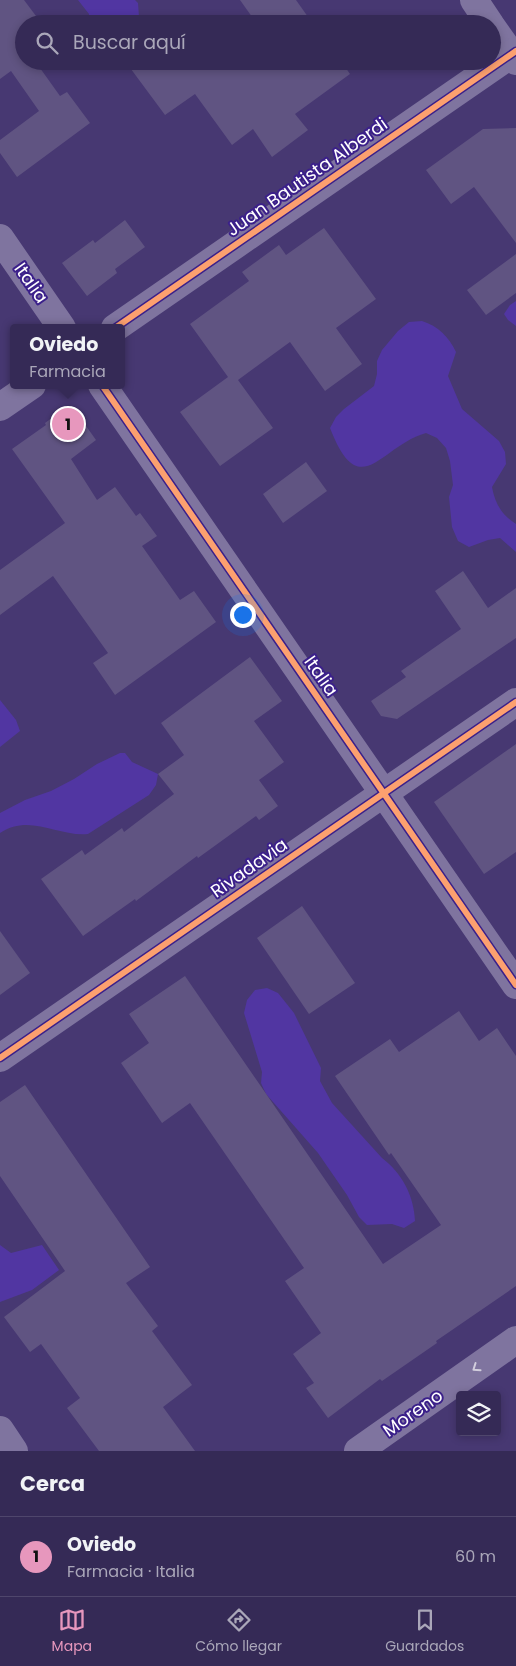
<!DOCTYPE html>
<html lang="es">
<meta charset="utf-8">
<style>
body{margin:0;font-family:Poppins,sans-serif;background:#3d325c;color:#f1f3f6}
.controls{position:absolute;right:15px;bottom:15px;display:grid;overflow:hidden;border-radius:5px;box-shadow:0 2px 8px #0003}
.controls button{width:45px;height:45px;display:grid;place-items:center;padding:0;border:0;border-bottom:1px solid #4f466c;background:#352a56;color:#f1f3f6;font:25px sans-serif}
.you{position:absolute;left:242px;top:614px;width:18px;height:18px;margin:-12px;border:4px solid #fff;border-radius:50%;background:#1a73e8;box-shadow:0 0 0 8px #1a73e833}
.badge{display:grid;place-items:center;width:32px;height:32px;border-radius:50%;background:#e797bd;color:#111;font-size:16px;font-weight:700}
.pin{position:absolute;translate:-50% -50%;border:2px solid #fff;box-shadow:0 1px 5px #0006}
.popup{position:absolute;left:10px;top:324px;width:115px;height:65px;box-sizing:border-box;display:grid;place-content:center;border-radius:5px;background:#352a56;filter:drop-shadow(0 1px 4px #0005);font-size:16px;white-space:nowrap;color:#aaa7b9}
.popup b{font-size:19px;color:#f1f3f6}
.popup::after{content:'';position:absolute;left:50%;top:100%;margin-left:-10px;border:10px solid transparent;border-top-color:#352a56}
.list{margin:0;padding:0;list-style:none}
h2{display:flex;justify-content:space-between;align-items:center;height:65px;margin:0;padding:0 20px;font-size:21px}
h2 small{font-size:16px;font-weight:400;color:#aaa7b9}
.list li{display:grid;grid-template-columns:32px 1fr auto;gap:15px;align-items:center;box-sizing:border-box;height:80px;padding:0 20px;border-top:1px solid #4f466c}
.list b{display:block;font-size:19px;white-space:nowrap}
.list p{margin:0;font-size:16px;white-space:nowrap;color:#aaa7b9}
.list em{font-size:16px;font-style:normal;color:#aaa7b9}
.icon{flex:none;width:28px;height:28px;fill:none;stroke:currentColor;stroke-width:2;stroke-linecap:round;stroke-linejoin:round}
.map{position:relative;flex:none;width:516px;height:1451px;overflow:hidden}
.search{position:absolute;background:#352a56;box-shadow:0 2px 8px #0003;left:15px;right:15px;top:15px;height:55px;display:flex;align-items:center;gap:12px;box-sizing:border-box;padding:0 18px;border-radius:28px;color:#aaa7b9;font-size:19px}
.sheet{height:145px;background:#352a56}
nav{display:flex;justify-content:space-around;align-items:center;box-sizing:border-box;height:70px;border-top:1px solid #4f466c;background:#352a56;font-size:14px;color:#aaa7b9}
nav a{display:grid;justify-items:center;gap:2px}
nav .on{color:#e797bd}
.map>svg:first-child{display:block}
</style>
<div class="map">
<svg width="516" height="1451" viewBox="0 0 516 1451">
<rect width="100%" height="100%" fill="#473872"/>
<g fill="#5136a2">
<polygon points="78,0 135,0 138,3 139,17 137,24 89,24 89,14"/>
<polygon points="516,301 516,326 508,320 504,314 510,305"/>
<path d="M422,321C438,326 449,337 456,352L448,376L462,409L499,441L505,452L506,464L492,487C495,504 502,515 516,524V552L500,538L488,540L469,547L458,541L452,527L449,497L453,485L450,461L446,448L437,438L426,433C380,446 360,505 330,428L336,417L344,409L374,386L377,374V361L382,350L398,331L409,322Z"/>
<polygon points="0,700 16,720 20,731 0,747"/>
<path d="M120,753H125L132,762L158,774L156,785L149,795L88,834C58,837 30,813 0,833V813L25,800L51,791L74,779L97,764Z"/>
<path d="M267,988L278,993L294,1013L321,1068L320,1081L332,1103L382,1158C402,1173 414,1196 415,1221L404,1228L392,1224L367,1225L359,1217L347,1195L318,1153L266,1094L261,1083L262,1072L244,1013L247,1000L255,990Z"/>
<polygon points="0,1245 11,1253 42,1245 59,1270 32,1290 0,1302"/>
</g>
<g fill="#605482">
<polygon points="0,0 24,0 42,24 24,24 24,61 35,61 60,96 67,92 90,123 17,177 0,153 0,140 39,111 11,71 0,79"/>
<polygon points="240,0 296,0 313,24 257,24"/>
<polygon points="125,61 341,61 350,74 295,114 308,130 272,157 253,129 232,145 195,94 165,115"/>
<polygon points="516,128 516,243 474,187 451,204 426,170 483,129"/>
<polygon points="125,220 145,247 115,269 117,273 87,296 62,263 93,240 95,243"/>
<polygon points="324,228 376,299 336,328 362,364 325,391 290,342 238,380 273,428 220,466 180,412 228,377 190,324 249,281 242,272 279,245 286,255"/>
<polygon points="516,254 516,293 486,315 467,290"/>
<polygon points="60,412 79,416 96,440 71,459 97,500 115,487 136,516 140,513 157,536 142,546 180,600 194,591 216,622 115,695 93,663 108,653 53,576 0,615 0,570 65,523 12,449 46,425 45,423"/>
<polygon points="306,462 327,491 283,523 263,494"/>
<polygon points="463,571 488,608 516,588 516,638 397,719 381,716 371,701 406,677 401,671 461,629 435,591"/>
<polygon points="250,657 282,701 254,721 284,762 259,780 278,806 259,820 256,816 198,858 197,856 136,901 135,899 83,936 41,879 82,850 85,855 122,828 124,832 174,794 158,774 184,755 161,723"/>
<polygon points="516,744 516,852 484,874 434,802"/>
<polygon points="302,906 355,983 309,1014 257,938"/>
<polygon points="0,931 30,973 0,995"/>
<polygon points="185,976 383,1264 441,1225 391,1153 389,1155 335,1076 390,1039 399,1052 459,1011 479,1041 497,1028 516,1056 516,1286 436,1341 437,1343 382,1381 380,1379 328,1418 306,1388 314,1383 293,1354 321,1333 285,1281 304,1268 190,1103 162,1123 121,1063 149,1043 129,1014"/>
<polygon points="25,1085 150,1267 126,1283 158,1326 152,1331 192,1385 163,1407 195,1451 99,1451 67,1408 80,1398 41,1344 30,1352 4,1317 65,1271 0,1176 0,1102"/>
</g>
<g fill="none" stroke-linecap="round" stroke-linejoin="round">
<g stroke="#7f749f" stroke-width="28">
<polyline points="474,0 490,24"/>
<polyline points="492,27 516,61"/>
<polyline points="0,238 62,328"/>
<polyline points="115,328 516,51"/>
<polyline points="102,385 516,985"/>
<polyline points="0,407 32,385"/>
<polyline points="0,1058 516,702"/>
<polyline points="0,1430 14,1451"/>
<polyline points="358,1451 516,1340"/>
</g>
<g stroke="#3b208a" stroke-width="9">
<g id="cycleway">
<polyline points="115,328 516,51"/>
<polyline points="102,385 516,985"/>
<polyline points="0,1058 516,702"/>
</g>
</g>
<use href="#cycleway" stroke="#fca06f" stroke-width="6"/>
</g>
<defs><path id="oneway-chevron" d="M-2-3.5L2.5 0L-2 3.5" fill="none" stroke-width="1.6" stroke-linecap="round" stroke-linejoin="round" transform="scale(1.25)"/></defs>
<use stroke="#d2cedd" href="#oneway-chevron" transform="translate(476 1368) rotate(145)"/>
<g text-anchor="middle" stroke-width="4" stroke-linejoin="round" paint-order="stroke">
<g font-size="18" fill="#fff" stroke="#3b208a">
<text transform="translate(307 177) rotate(-35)" y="6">Juan Bautista Alberdi</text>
<text transform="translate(31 283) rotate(55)" y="6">Italia</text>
<text transform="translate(321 676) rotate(55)" y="6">Italia</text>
<text transform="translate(249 868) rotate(-35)" y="6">Rivadavia</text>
<text transform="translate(413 1413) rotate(-35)" y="6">Moreno</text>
</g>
</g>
</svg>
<div class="controls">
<button><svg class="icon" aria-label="layers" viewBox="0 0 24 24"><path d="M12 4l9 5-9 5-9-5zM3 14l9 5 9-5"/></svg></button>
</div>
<div class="you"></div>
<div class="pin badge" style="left:68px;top:424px">1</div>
<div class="popup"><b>Oviedo</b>Farmacia</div>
<div class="search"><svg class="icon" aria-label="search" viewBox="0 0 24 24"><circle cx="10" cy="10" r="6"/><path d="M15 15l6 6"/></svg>Buscar aquí</div>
</div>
<section class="sheet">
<h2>Cerca<small></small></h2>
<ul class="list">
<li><span class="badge">1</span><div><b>Oviedo</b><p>Farmacia · Italia</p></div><em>60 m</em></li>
</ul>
</section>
<nav>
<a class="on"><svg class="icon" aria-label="map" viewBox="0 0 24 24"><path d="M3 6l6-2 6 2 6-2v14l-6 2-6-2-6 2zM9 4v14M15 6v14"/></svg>Mapa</a>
<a><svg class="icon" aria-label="directions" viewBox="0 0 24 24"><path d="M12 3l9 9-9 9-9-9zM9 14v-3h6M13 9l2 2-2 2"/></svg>Cómo llegar</a>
<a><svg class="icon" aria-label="saved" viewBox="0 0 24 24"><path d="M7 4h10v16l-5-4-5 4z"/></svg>Guardados</a>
</nav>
